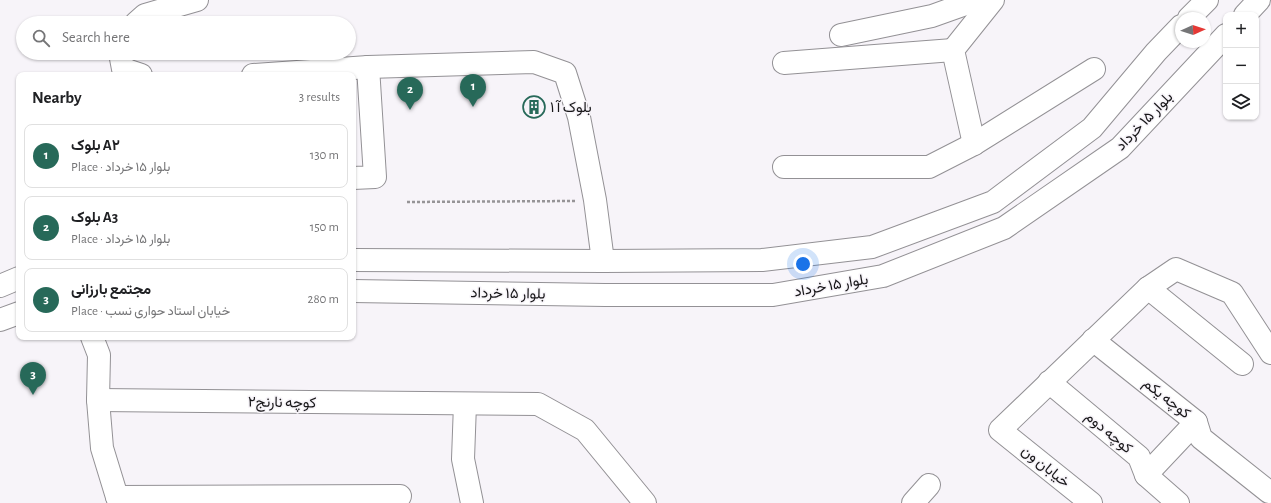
<!DOCTYPE html>
<meta charset="utf-8">
<style>
body{margin:0;font-family:"Alegreya Sans",Vazirmatn,sans-serif;background:#f6f6f6;color:#202124}
.controls{position:absolute;right:12px;top:12px;display:grid;overflow:hidden;border-radius:8px;box-shadow:0 1px 3px #0004}
.controls button{width:36px;height:36px;display:grid;place-items:center;padding:0;border:0;border-bottom:1px solid #e0e0e0;background:#fff;color:#202124;font:20px sans-serif}
.compass{position:absolute;left:1175px;top:12px;width:36px;height:36px;border-radius:50%;background:#fff;box-shadow:0 1px 3px #0004;rotate:87deg}
.you{position:absolute;left:803px;top:264px;width:14px;height:14px;margin:-10px;border:3px solid #fff;border-radius:50%;background:#1a73e8;box-shadow:0 0 0 6px #1a73e833}
.badge{display:grid;place-items:center;width:26px;height:26px;border-radius:50%;background:#276959;color:#fff;font-size:13px;font-weight:700}
.pin{position:absolute;translate:-50% -33px;filter:drop-shadow(0 1px 2px #0008)}
.pin::after{content:'';position:absolute;top:21px;width:14px;height:12px;background:inherit;clip-path:polygon(0 0,100% 0,50% 100%)}
.list{margin:0;padding:0;list-style:none}
h2{display:flex;justify-content:space-between;align-items:center;height:52px;margin:0;padding:0 16px;font-size:17px}
h2 small{font-size:13px;font-weight:400;color:#757577}
.list li{display:grid;grid-template-columns:26px 1fr auto;gap:12px;align-items:center;box-sizing:border-box;height:64px;margin:0 8px 8px;padding:0 8px;border:1px solid #e0e0e0;border-radius:8px}
.list b{display:block;font-size:15px;white-space:nowrap}
.list p{margin:0;font-size:13px;white-space:nowrap;color:#757577}
.list em{font-size:13px;font-style:normal;color:#757577}
.icon{flex:none;width:22px;height:22px;fill:none;stroke:currentColor;stroke-width:2;stroke-linecap:round;stroke-linejoin:round}
.map{position:relative;flex:none;width:1271px;height:503px;overflow:hidden}
.search{position:absolute;background:#fff;box-shadow:0 1px 3px #0004;left:16px;top:16px;width:340px;height:44px;display:flex;align-items:center;gap:10px;box-sizing:border-box;padding:0 14px;border-radius:22px;color:#757577;font-size:15px}
.panel{position:absolute;background:#fff;box-shadow:0 1px 3px #0004;left:16px;top:72px;width:340px;height:268px;border-radius:8px}
.map>svg:first-child{display:block}
</style>
<div class="map">
<svg width="1271" height="503" viewBox="0 0 1271 503">
<rect width="100%" height="100%" fill="#f7f4f9"/>
<g fill="none" stroke-linecap="round" stroke-linejoin="round">
<g stroke="#939195" stroke-width="24">
<g id="minor">
<polyline points="1245,15 1259,0"/>
<polyline points="1189,18 1207,0"/>
<polyline points="136,23 145,15 197,0"/>
<polyline points="841,35 932,16 977,0"/>
<polyline points="120,53 123,69 141,75"/>
<polyline points="784,63 953,50"/>
<polyline points="253,75 368,67 534,62 565,73 579,117 595,200 603,261"/>
<polyline points="974,144 953,50 993,0"/>
<polyline points="784,167 929,167 974,144 1094,69"/>
<polyline points="353,178 375,177 368,67"/>
<polyline points="353,260 603,261 762,260 872,247 993,202 1092,128 1156,52 1181,26"/>
<polyline points="0,286 19,278"/>
<polyline points="1148,288 1242,364"/>
<polyline points="353,291 605,295 773,295 883,276 1004,228 1120,148 1226,35"/>
<polyline points="0,320 19,313"/>
<polyline points="92,337 99,355 98,400 102,448 117,497 122,503"/>
<polyline points="1093,340 1196,422 1201,438 1269,492"/>
<polyline points="1049,382 1139,457 1146,475 1178,503"/>
<polyline points="98,400 538,404 585,430 645,503"/>
<polyline points="465,404 463,459 472,503"/>
<polyline points="1146,475 1196,422"/>
<polyline points="117,497 400,496 396,503"/>
<polyline points="913,503 929,485"/>
<polyline points="1091,503 1000,430 1148,288 1176,269 1232,293 1271,353"/>
</g>
</g>
<polyline stroke="#969497" stroke-width="2.5" stroke-dasharray="3 2" stroke-linecap="butt" points="407,202 575,201"/>
<use href="#minor" stroke="#fff" stroke-width="22"/>
</g>
<defs>
<g id="building-ring" transform="scale(1.15)"><circle r="9.5" fill="#f7f4f9" stroke="#276959" stroke-width="1.5"/><path d="M-4-6H4V6H1V3H-1V6H-4ZM-2.5-4.3h1.7v1.8h-1.7ZM.8-4.3h1.7v1.8H.8ZM-2.5-1h1.7V.8h-1.7ZM.8-1h1.7V.8H.8Z" fill="#276959"/></g>
</defs>
<g fill-rule="evenodd">
<use href="#building-ring" x="534" y="107"/>
</g>
<g text-anchor="middle" stroke-width="3" stroke-linejoin="round" paint-order="stroke">
<g font-size="15" fill="#181719" stroke="#f7f4f9" text-anchor="start">
<text x="550" y="112">بلوک آ ۱</text>
</g>
<g font-size="15" fill="#181719" stroke="#f7f4f9">
<text transform="translate(1144 121) rotate(-46)" y="5">بلوار ۱۵ خرداد</text>
<text transform="translate(831 285) rotate(-10)" y="5">بلوار ۱۵ خرداد</text>
<text transform="translate(508 293) rotate(1)" y="5">بلوار ۱۵ خرداد</text>
<text transform="translate(1167 398) rotate(38)" y="5">کوچه یکم</text>
<text transform="translate(282 402) rotate(1)" y="5">کوچه نارنج۲</text>
<text transform="translate(1109 432) rotate(40)" y="5">کوچه دوم</text>
<text transform="translate(1046 466) rotate(39)" y="5">خیابان ون</text>
</g>
</g>
</svg>
<div class="controls">
<button>+</button>
<button>−</button>
<button><svg class="icon" aria-label="layers" viewBox="0 0 24 24"><path d="M12 4l9 5-9 5-9-5zM3 14l9 5 9-5"/></svg></button>
</div>
<svg class="compass" viewBox="-18 -18 36 36"><path d="M0-13l5 13h-10z" fill="#e53935"/><path d="M0 13l5-13h-10z" fill="#757577"/></svg>
<div class="you"></div>
<div class="pin badge" style="left:473px;top:107px">1</div>
<div class="pin badge" style="left:410px;top:110px">2</div>
<div class="pin badge" style="left:33px;top:395px">3</div>
<div class="search"><svg class="icon" aria-label="search" viewBox="0 0 24 24"><circle cx="10" cy="10" r="6"/><path d="M15 15l6 6"/></svg>Search here</div>
<section class="panel">
<h2>Nearby<small>3 results</small></h2>
<ul class="list">
<li><span class="badge">1</span><div><b>بلوک A۲</b><p>Place · بلوار ۱۵ خرداد</p></div><em>130 m</em></li>
<li><span class="badge">2</span><div><b>بلوک A3</b><p>Place · بلوار ۱۵ خرداد</p></div><em>150 m</em></li>
<li><span class="badge">3</span><div><b>مجتمع بارزانی</b><p>Place · خیابان استاد حواری نسب</p></div><em>280 m</em></li>
</ul>
</section>
</div>
